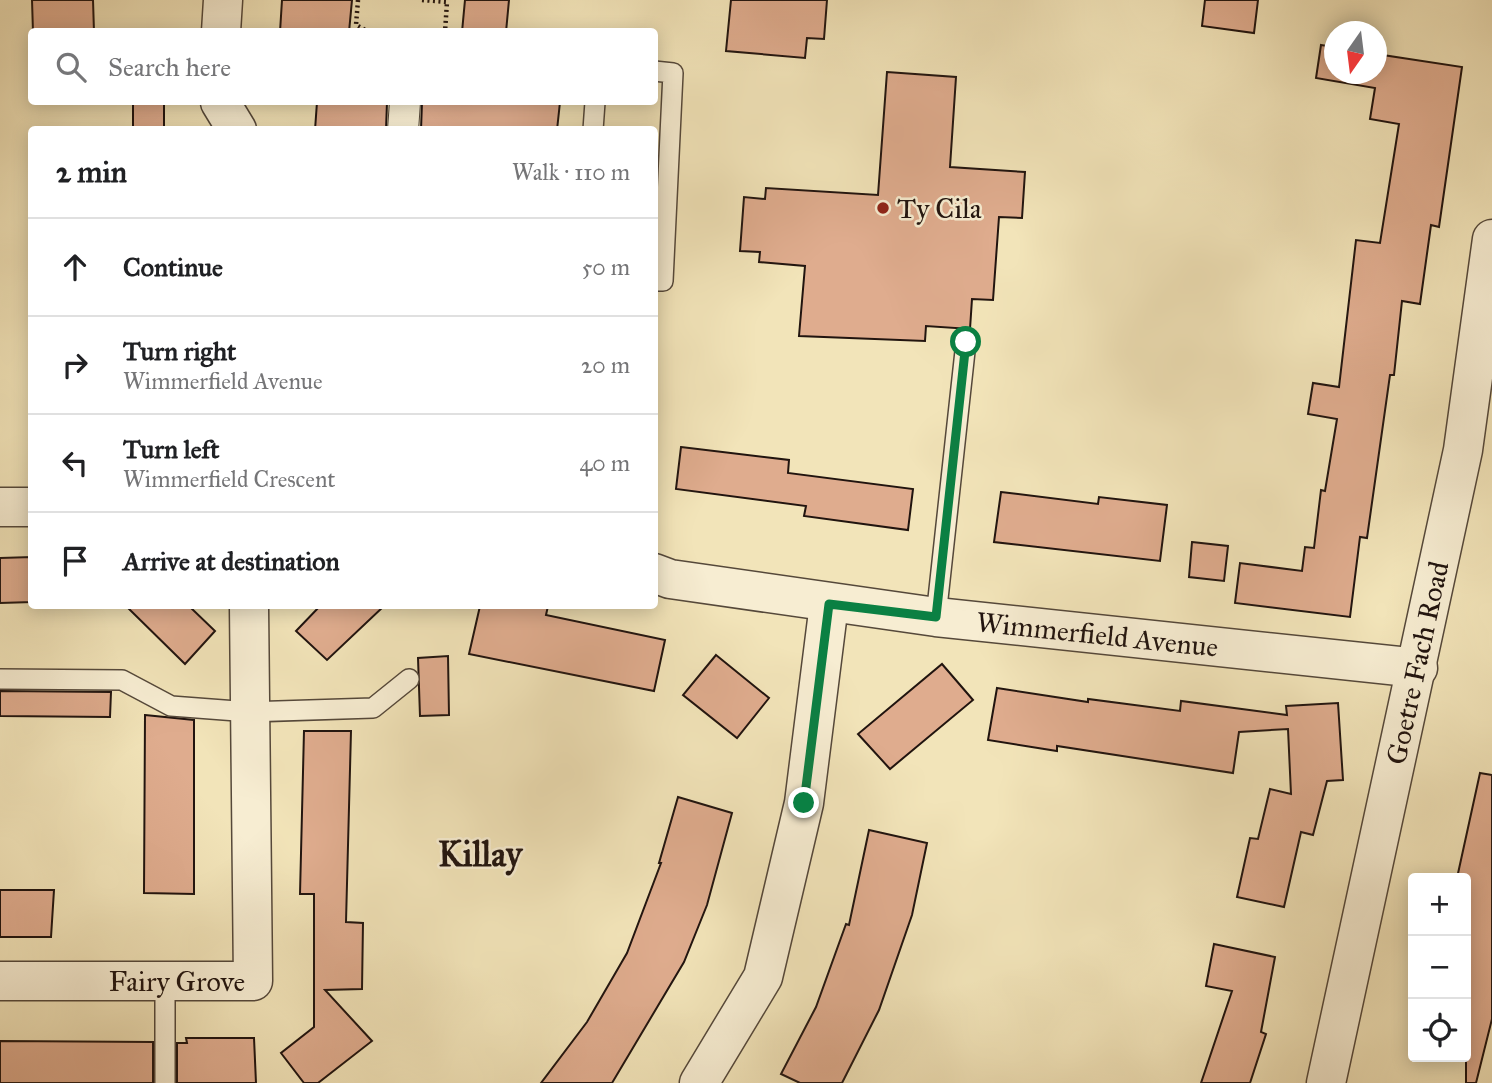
<!DOCTYPE html>
<meta charset="utf-8">
<style>
body{margin:0;font-family:"IM FELL Great Primer",serif;background:#f2f2f2;color:#202124}
.controls{position:absolute;right:21px;bottom:21px;display:grid;overflow:hidden;border-radius:7px;box-shadow:0 4px 18px #0003}
.controls button{width:63px;height:63px;display:grid;place-items:center;padding:0;border:0;border-bottom:2px solid #e0e0e0;background:#fff;color:#202124;font:35px sans-serif}
.compass{position:absolute;left:1324px;top:21px;width:63px;height:63px;border-radius:50%;background:#fff;box-shadow:0 4px 18px #0003;rotate:194deg}
.stop{position:absolute;width:21px;height:21px;margin:-16px;border:5px solid #0b8043;border-radius:50%;background:#fff}
.stop.end{background:#0b8043;border-color:#fff;box-shadow:0 2px 7px #0008}
.list{margin:0;padding:0;list-style:none}
h2{display:flex;justify-content:space-between;align-items:center;height:91px;margin:0;padding:0 28px;font-size:30px}
h2 small{font-size:23px;font-weight:400;color:#757577}
.list li{display:grid;grid-template-columns:46px 1fr auto;gap:21px;align-items:center;box-sizing:border-box;height:98px;padding:0 28px;border-top:2px solid #e0e0e0}
.list b{display:block;font-size:26px;white-space:nowrap}
.list p{margin:0;font-size:23px;white-space:nowrap;color:#757577}
.list em{font-size:23px;font-style:normal;color:#757577}
.icon{flex:none;width:38px;height:38px;fill:none;stroke:currentColor;stroke-width:2;stroke-linecap:round;stroke-linejoin:round}
.map{position:relative;flex:none;width:1492px;height:1083px;overflow:hidden}
.search{position:absolute;background:#fff;box-shadow:0 4px 18px #0003;left:28px;top:28px;width:630px;height:77px;display:flex;align-items:center;gap:18px;box-sizing:border-box;padding:0 24px;border-radius:7px;color:#757577;font-size:26px}
.panel{position:absolute;background:#fff;box-shadow:0 4px 18px #0003;left:28px;top:126px;width:630px;height:483px;border-radius:7px}
.map>svg:first-child{display:block}
</style>
<div class="map">
<svg width="1492" height="1083" viewBox="0 0 1492 1083">
<rect width="100%" height="100%" fill="#f2e4b9"/>
<filter id="stains"><feTurbulence type="fractalNoise" baseFrequency=".00286" numOctaves="4"/><feColorMatrix values="0 0 0 0 .2 0 0 0 0 .09 0 0 0 0 .02 0 0 0 .5 -.17"/></filter>
<radialGradient id="worn" r=".72"><stop offset=".6" stop-color="#630" stop-opacity="0"/><stop offset="1" stop-color="#630" stop-opacity=".3"/></radialGradient>
<g fill="#dfac8e" stroke="#21140f" stroke-width="2">
<polygon points="32,0 93,0 94,32 33,32"/>
<polygon points="282,0 352,0 349,32 280,32"/>
<polygon points="465,0 509,0 506,32 462,32"/>
<polygon points="731,0 827,0 824,39 807,38 805,58 726,51"/>
<polygon points="1205,0 1258,0 1254,33 1202,26"/>
<polygon points="1321,45 1334,47 1334,74 1376,74 1376,54 1462,67 1439,227 1431,225 1420,304 1402,301 1394,375 1390,375 1367,538 1360,537 1350,617 1235,603 1240,563 1302,571 1305,547 1314,548 1321,490 1325,491 1337,419 1308,414 1313,383 1339,387 1356,240 1380,243 1399,124 1370,119 1375,88 1316,78"/>
<polygon points="887,72 956,77 950,167 1025,172 1022,218 999,217 993,300 972,299 970,329 926,326 925,341 799,336 805,266 759,262 760,252 740,251 744,197 765,199 766,188 878,195"/>
<rect x="133" y="102" width="31" height="28"/>
<polygon points="317,102 387,102 386,130 315,130"/>
<polygon points="422,102 560,102 557,130 421,130"/>
<polygon points="681,447 789,460 788,473 913,489 908,530 804,516 806,506 676,489"/>
<polygon points="1001,492 1098,504 1099,497 1167,505 1160,561 994,542"/>
<polygon points="1192,542 1228,546 1224,581 1189,577"/>
<polygon points="32,557 32,602 0,603 0,558"/>
<polygon points="126,606 189,606 215,631 185,664"/>
<polygon points="320,606 384,606 327,660 296,631"/>
<polygon points="480,606 548,606 546,615 665,640 654,691 469,654"/>
<polygon points="716,655 769,698 737,738 683,695"/>
<polygon points="448,656 449,715 420,716 418,658"/>
<polygon points="942,664 973,700 890,769 858,734"/>
<polygon points="997,688 1088,702 1088,699 1180,711 1181,701 1287,715 1286,706 1338,703 1343,780 1327,781 1313,835 1301,832 1284,907 1237,897 1250,838 1258,839 1270,789 1291,794 1288,729 1239,732 1233,773 1057,746 1057,751 988,740"/>
<polygon points="0,691 111,692 110,717 0,716"/>
<polygon points="145,715 194,720 194,894 144,893"/>
<polygon points="304,731 351,731 346,922 363,923 362,989 325,990 372,1041 318,1083 304,1083 281,1053 314,1027 314,894 300,894"/>
<polygon points="1480,773 1492,775 1492,1019 1476,1083 1466,1083 1466,878 1457,878"/>
<polygon points="678,797 732,813 707,905 684,962 612,1083 541,1083 587,1022 627,953 661,863 659,863"/>
<polygon points="869,830 927,843 912,915 879,1010 842,1083 800,1083 781,1074 816,1007 846,924 849,925"/>
<polygon points="0,890 54,890 51,937 0,937"/>
<polygon points="1214,944 1275,957 1261,1032 1266,1034 1250,1083 1201,1083 1232,991 1206,986"/>
<polygon points="186,1038 254,1038 256,1083 177,1083 177,1043 187,1043"/>
<polygon points="0,1041 153,1042 153,1083 0,1083"/>
</g>
<g fill="none" stroke-linecap="round" stroke-linejoin="round">
<g stroke="#55483a" stroke-width="22">
<g id="service">
<polyline points="654,71 673,73 663,281 654,281"/>
<polyline points="593,130 595,102"/>
<polyline points="936,617 966,342"/>
<polyline points="0,679 122,680 171,706 250,712 373,708 409,679"/>
<polyline points="165,1083 165,982"/>
</g>
</g>
<g stroke="#55483a" stroke-width="32">
<polyline id="pedestrian" points="403,130 405,102"/>
</g>
<g stroke="#55483a" stroke-width="41">
<g id="minor">
<polyline points="221,32 223,0"/>
<polyline points="220,102 237,130"/>
<polyline points="0,507 32,507"/>
<path id="s1" d="M654,573L670,579L936,617L1418,668"/>
<path id="s2" d="M0,981H253L249,606"/>
<polyline points="699,1083 763,977 804,803 829,604"/>
</g>
</g>
<g stroke="#55483a" stroke-width="41">
<g id="tertiary">
<path id="s3" d="M1326,1083L1463,450L1492,239"/>
</g>
</g>
<g stroke="#21140f" stroke-width="4.5" stroke-dasharray="2 3.5" stroke-linecap="butt">
<polyline points="358,0 356,25 369,32"/>
<polyline points="422,0 447,2 445,32"/>
</g>
<use href="#service" stroke="#f7edd2" stroke-width="19"/>
<use href="#pedestrian" stroke="#f7edd2" stroke-width="30"/>
<use href="#minor" stroke="#f7edd2" stroke-width="38"/>
<use href="#tertiary" stroke="#f7edd2" stroke-width="38"/>
</g>
<g fill="none" stroke-linecap="round" stroke-linejoin="round">
<polyline stroke="#0b8043" stroke-width="9" points="804,803 829,604 936,617 966,342"/>
</g>
<circle fill="#8f2418" stroke="#f7edd2" stroke-width="2.5" cx="883" cy="208" r="7"/>
<g text-anchor="middle" stroke-width="5" stroke-linejoin="round" paint-order="stroke">
<g font-size="28" fill="#21140f" stroke="#f7edd2" text-anchor="start">
<text x="897" y="218">Ty Cila</text>
</g>
<g font-size="28" fill="#21140f" stroke="#f7edd2">
<text dy="10" stroke="none"><textPath href="#s1" startOffset="448">Wimmerfield Avenue</textPath></text>
<text dy="10" stroke="none"><textPath href="#s3" startOffset="430">Goetre Fach Road</textPath></text>
<text dy="10" stroke="none"><textPath href="#s2" startOffset="177">Fairy Grove</textPath></text>
</g>
<g font-size="35" font-weight="bold" fill="#21140f" stroke="#f7edd2">
<text x="480" y="866">Killay</text>
</g>
</g>
<rect width="100%" height="100%" filter="url(#stains)"/>
<rect width="100%" height="100%" fill="url(#worn)"/>
</svg>
<div class="controls">
<button>+</button>
<button>−</button>
<button><svg class="icon" aria-label="locate" viewBox="0 0 24 24"><circle cx="12" cy="12" r="6"/><path d="M12 2v4M12 18v4M2 12h4M18 12h4"/></svg></button>
</div>
<svg class="compass" viewBox="-18 -18 36 36"><path d="M0-13l5 13h-10z" fill="#e53935"/><path d="M0 13l5-13h-10z" fill="#757577"/></svg>
<div class="stop" style="left:966px;top:342px"></div>
<div class="stop end" style="left:804px;top:803px"></div>
<div class="search"><svg class="icon" aria-label="search" viewBox="0 0 24 24"><circle cx="10" cy="10" r="6"/><path d="M15 15l6 6"/></svg>Search here</div>
<section class="panel">
<h2>2 min<small>Walk · 110 m</small></h2>
<ul class="list">
<li><svg class="icon" aria-label="ahead" viewBox="0 0 24 24"><path d="M12 20V5M6 11l6-6 6 6"/></svg><div><b>Continue</b></div><em>50 m</em></li>
<li><svg class="icon" aria-label="right" viewBox="0 0 24 24"><path d="M7 20v-9h11M14 6l5 5-5 5"/></svg><div><b>Turn right</b><p>Wimmerfield Avenue</p></div><em>20 m</em></li>
<li><svg class="icon" aria-label="left" viewBox="0 0 24 24"><path d="M17 20v-9H6M10 6l-5 5 5 5"/></svg><div><b>Turn left</b><p>Wimmerfield Crescent</p></div><em>40 m</em></li>
<li><svg class="icon" aria-label="arrive" viewBox="0 0 24 24"><path d="M6 21V4h12l-3 4 3 4H6"/></svg><div><b>Arrive at destination</b></div></li>
</ul>
</section>
</div>
